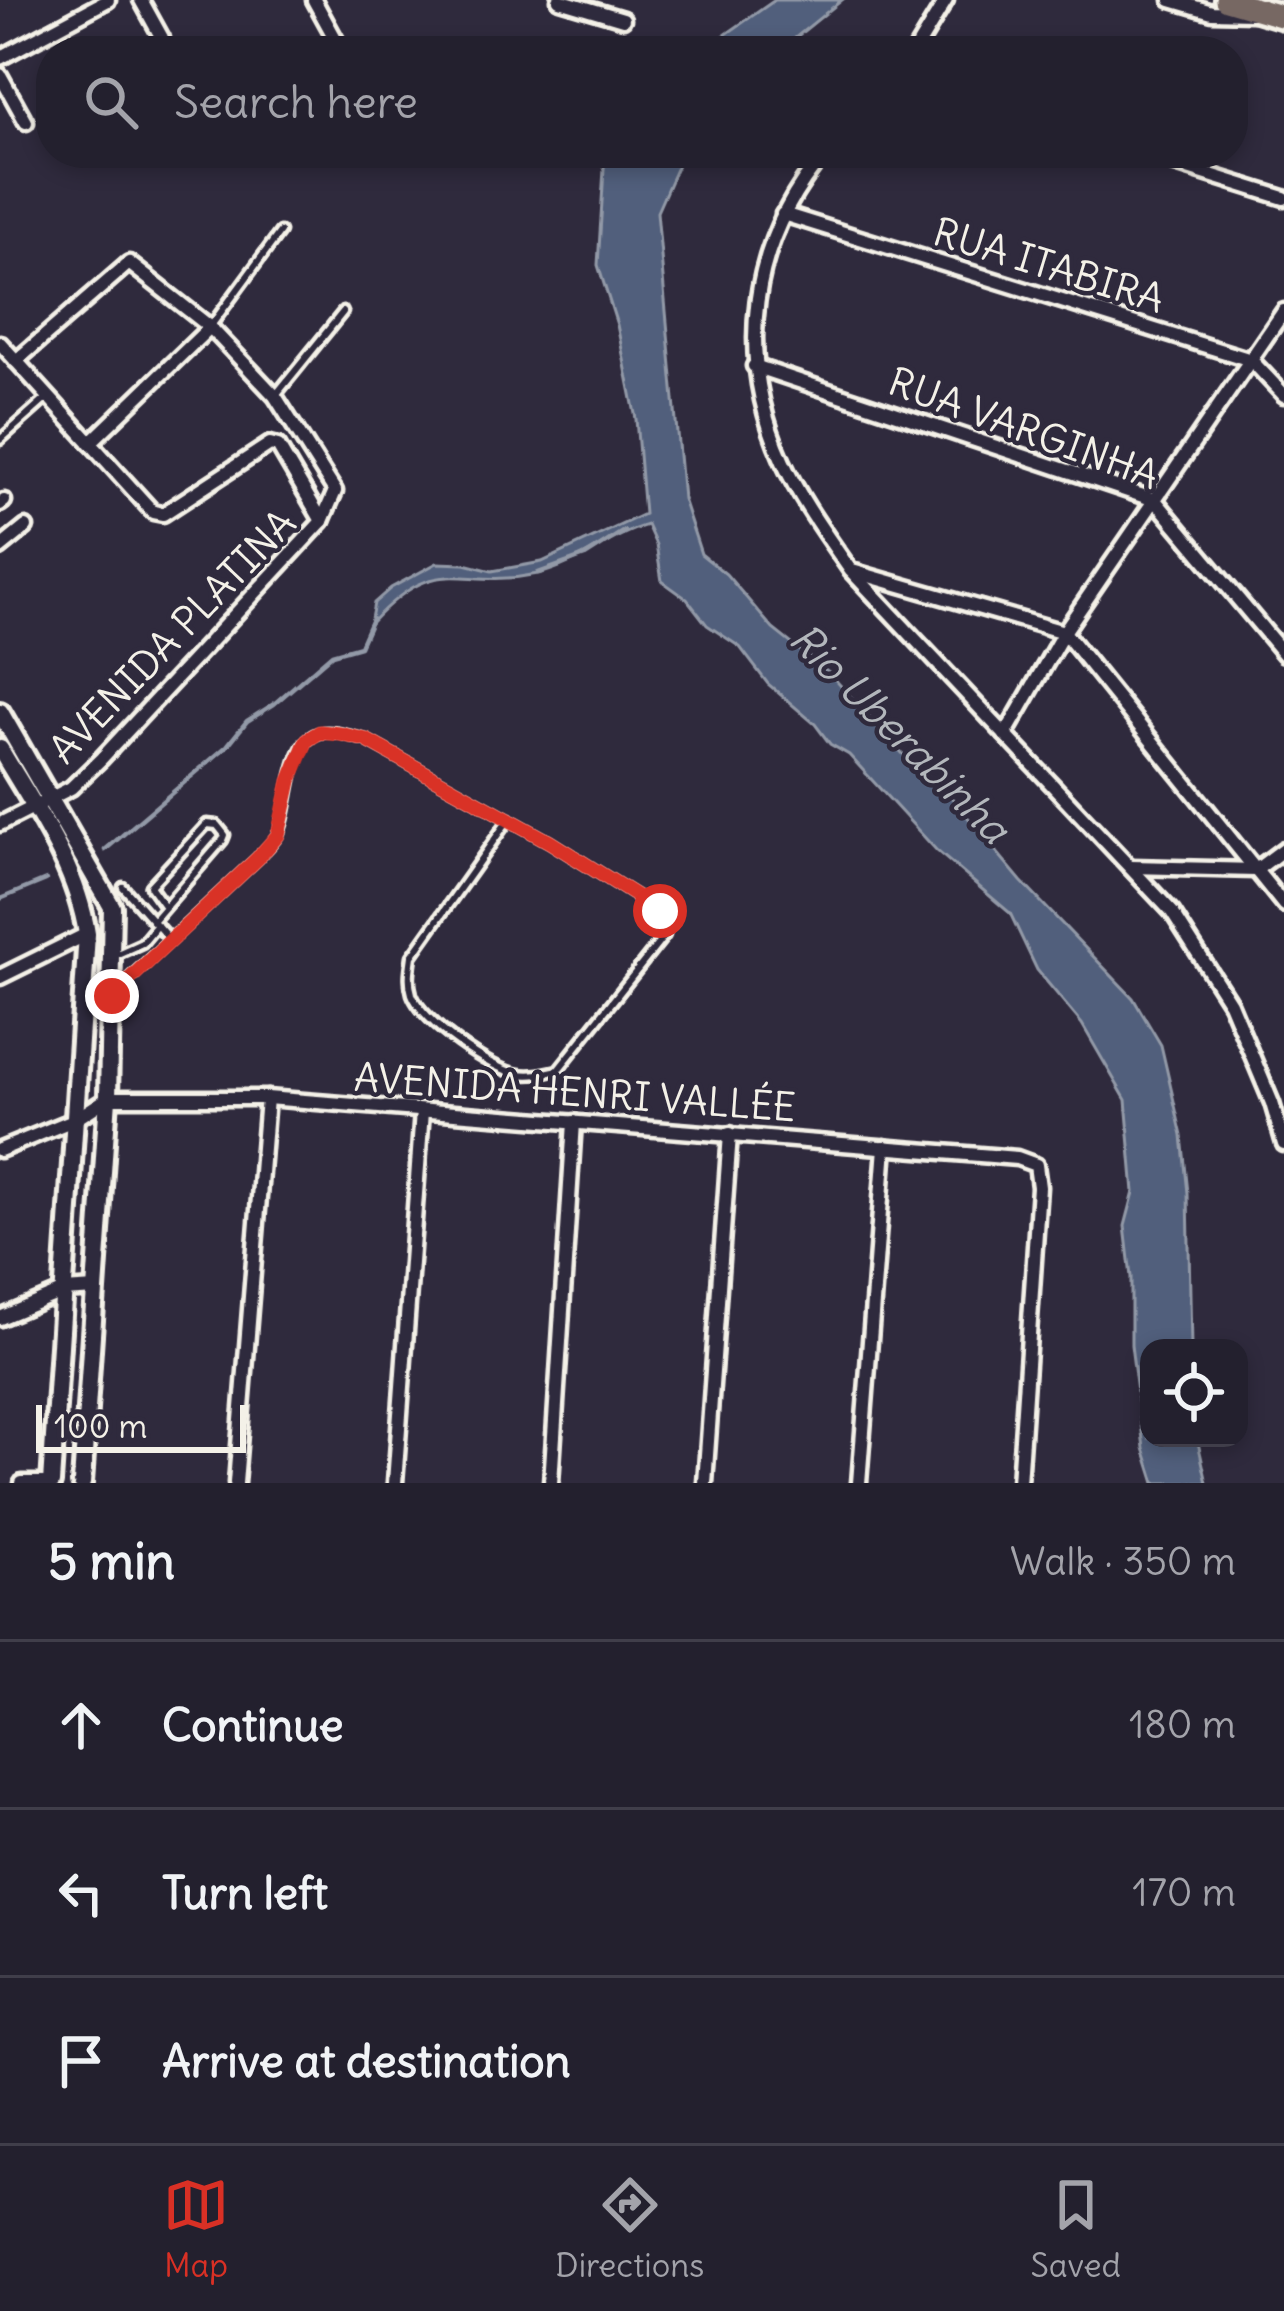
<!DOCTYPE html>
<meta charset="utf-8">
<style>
body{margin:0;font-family:Delius,sans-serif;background:#2f2d3a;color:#f1f3f6}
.controls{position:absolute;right:36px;bottom:36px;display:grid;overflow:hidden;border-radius:24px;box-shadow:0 6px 18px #0003}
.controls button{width:108px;height:108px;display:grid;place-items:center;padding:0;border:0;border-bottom:3px solid #403e4a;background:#23202e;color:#f1f3f6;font:60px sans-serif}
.scale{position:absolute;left:36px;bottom:30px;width:210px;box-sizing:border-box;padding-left:12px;border:6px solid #f4f1e8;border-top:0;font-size:33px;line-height:42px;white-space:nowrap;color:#f4f1e8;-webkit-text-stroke:9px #2f2a3d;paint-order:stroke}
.stop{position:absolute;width:36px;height:36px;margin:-27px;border:9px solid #d93025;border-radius:50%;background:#fff}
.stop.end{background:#d93025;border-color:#fff;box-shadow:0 3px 12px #0008}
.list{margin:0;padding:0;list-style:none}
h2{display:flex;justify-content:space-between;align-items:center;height:156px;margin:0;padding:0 48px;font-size:51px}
h2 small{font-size:39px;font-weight:400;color:#a3a3aa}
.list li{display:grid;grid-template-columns:78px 1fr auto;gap:36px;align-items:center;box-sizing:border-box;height:168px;padding:0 48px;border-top:3px solid #403e4a}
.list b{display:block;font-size:45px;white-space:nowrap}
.list em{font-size:39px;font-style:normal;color:#a3a3aa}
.icon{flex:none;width:66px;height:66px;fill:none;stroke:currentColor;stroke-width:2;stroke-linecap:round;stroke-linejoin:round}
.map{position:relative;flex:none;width:1284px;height:1483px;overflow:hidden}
.search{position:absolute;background:#23202e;box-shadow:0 6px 18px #0003;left:36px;right:36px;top:36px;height:132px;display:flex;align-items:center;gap:30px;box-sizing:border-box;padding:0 42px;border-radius:48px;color:#a3a3aa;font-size:45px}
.sheet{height:660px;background:#23202e}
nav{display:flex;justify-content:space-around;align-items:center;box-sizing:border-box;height:168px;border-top:3px solid #403e4a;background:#23202e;font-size:33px;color:#a3a3aa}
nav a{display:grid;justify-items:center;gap:6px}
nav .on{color:#d93025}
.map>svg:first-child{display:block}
</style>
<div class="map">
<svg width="1284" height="1483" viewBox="0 0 1284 1483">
<rect width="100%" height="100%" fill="#2f2a3d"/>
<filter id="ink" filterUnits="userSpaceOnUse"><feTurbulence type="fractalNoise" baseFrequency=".00833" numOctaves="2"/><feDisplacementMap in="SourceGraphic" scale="24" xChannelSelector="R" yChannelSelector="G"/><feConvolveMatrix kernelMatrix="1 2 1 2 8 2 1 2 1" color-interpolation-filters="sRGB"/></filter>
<g filter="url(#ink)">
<g fill="#515f7b" stroke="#9299a7" stroke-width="3">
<polygon points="775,0 842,0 779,51 702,51"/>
<path d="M605,153H683L657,212L683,499L701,554L726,574L773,629L830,674L912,764L946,791L1021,881L1133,998L1161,1045L1182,1136L1188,1193L1191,1348H1149V1438H1197L1207,1483H1155L1144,1448L1131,1345V1277L1125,1226L1134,1192L1126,1100L1082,1024L1037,970L1010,913L937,851L849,755L830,744L815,724L768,684L740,647L707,625L687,599L662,581L656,545L647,525C609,536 577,565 538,574C456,591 440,548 370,624L374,603L391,588L437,563L465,564L492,571L542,562L644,514L636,419L617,325L598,265Z"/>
</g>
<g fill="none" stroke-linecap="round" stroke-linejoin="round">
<g stroke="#9299a7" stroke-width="4.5">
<polyline points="538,573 585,556 624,531"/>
<polyline points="105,850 227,746 247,721 274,704 332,654 360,646 372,619"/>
<polyline points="0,899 46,880"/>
</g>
<g stroke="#f4f1e8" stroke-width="15">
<g id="service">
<polyline points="210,327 280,232"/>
<polyline points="275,396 343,312"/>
<polyline points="0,440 47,398"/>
<polyline points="123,887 169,939"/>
<polyline points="153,921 223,840 225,835 217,825 207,824 150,886 165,907"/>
<polyline points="113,956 142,943 157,925"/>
<path d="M114,993L258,858C264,851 272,844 277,836C292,811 286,742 319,733C333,729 352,737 366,740L550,842L660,911L665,919V935L558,1070C545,1073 533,1076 519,1074C491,1070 421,1021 412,994C408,981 410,970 412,956L509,819"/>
</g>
</g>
<g stroke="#f4f1e8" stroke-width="21">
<g id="minor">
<polyline points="141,0 162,38"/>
<polyline points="314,0 342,51"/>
<polyline points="559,0 623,19"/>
<polyline points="1171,0 1212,12 1252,13"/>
<polyline points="915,51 946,0"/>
<polyline points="0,58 108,0"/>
<polyline points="0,75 26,122"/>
<path d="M825,153C749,242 735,356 783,462C801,501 827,536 851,571L1172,912L1230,1003L1272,1103L1284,1144"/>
<polyline points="1140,153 1284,198"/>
<polyline points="783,214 1251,360 1284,395"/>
<polyline points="0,343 153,512 163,514 270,444 278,446 322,521"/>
<polyline points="754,366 1155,500 1284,654"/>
<polyline points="90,443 210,327"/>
<polyline points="0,504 4,501"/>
<polyline points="0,548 26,527"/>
<polyline points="852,571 1064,632 1284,905"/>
<polyline points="1005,735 1064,632 1284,311"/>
<polyline points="0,824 71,788 101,759 322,521 335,491 275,396 210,327 129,263 16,361"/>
<polyline points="1131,867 1256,870 1284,849"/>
<polyline points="0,977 87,934"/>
<polyline points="0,1150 76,1119 108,1098 267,1098 1017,1158 1036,1165 1039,1187 1019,1483"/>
<polyline points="0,1318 64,1291 95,1289"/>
<polyline points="22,1483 50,1483"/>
<polyline points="236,1483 267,1098"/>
<polyline points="395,1483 422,1111"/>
<polyline points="551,1483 574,1122"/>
<polyline points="705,1483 730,1134"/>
<polyline points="859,1483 885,1147"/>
</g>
</g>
<g stroke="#f4f1e8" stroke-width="26">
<g id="tertiary">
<polyline points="0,712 112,907 108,1098 82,1483"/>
<path d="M0,749C34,807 77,866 87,934L51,1483"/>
</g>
</g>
<g stroke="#f4f1e8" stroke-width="30">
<polyline id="trunk" points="1226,0 1284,17"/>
</g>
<use href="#service" stroke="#2f2a3d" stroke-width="6"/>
<use href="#minor" stroke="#2f2a3d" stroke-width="12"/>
<use href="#tertiary" stroke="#2f2a3d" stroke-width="16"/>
<use href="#trunk" stroke="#776864" stroke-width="21"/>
</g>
</g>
<g fill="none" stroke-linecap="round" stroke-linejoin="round" filter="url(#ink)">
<polyline stroke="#d93025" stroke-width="15" points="112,996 258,858 278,835 290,781 307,740 320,732 340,734 366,740 550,842 660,911"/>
</g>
<g text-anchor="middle" stroke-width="9" stroke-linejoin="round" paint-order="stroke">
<g font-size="39" fill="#f4f1e8" stroke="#2f2a3d">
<text transform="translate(1049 265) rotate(17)" y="14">RUA ITABIRA</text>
<text transform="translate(1024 428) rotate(20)" y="14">RUA VARGINHA</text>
<text transform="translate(172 636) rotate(-46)" y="14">AVENIDA PLATINA</text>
<text transform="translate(575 1092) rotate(4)" y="14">AVENIDA HENRI VALLÉE</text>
</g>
<g font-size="42" font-style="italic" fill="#b3b7bc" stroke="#2f2a3d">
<text transform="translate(900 733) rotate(45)" y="15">Rio Uberabinha</text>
</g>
</g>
</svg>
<div class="controls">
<button><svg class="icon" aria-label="locate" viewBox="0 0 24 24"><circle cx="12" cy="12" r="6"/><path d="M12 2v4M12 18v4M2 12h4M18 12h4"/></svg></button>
</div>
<div class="scale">100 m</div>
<div class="stop" style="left:660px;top:911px"></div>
<div class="stop end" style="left:112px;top:996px"></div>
<div class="search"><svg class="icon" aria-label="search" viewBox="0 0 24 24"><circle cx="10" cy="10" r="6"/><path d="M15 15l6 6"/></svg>Search here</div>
</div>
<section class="sheet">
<h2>5 min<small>Walk · 350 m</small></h2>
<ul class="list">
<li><svg class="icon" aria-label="ahead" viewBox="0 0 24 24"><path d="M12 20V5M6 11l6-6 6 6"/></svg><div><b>Continue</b></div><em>180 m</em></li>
<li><svg class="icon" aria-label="left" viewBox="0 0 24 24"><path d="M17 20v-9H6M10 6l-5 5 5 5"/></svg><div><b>Turn left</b></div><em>170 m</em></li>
<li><svg class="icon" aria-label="arrive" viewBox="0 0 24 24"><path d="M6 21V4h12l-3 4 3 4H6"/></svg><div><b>Arrive at destination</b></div></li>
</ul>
</section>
<nav>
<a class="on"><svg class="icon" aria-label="map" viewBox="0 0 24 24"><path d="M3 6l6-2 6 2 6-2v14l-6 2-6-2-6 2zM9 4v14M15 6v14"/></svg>Map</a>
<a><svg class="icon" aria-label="directions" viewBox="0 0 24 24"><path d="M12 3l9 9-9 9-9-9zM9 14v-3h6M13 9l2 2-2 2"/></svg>Directions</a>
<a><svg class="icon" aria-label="saved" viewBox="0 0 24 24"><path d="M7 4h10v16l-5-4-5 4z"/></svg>Saved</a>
</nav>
